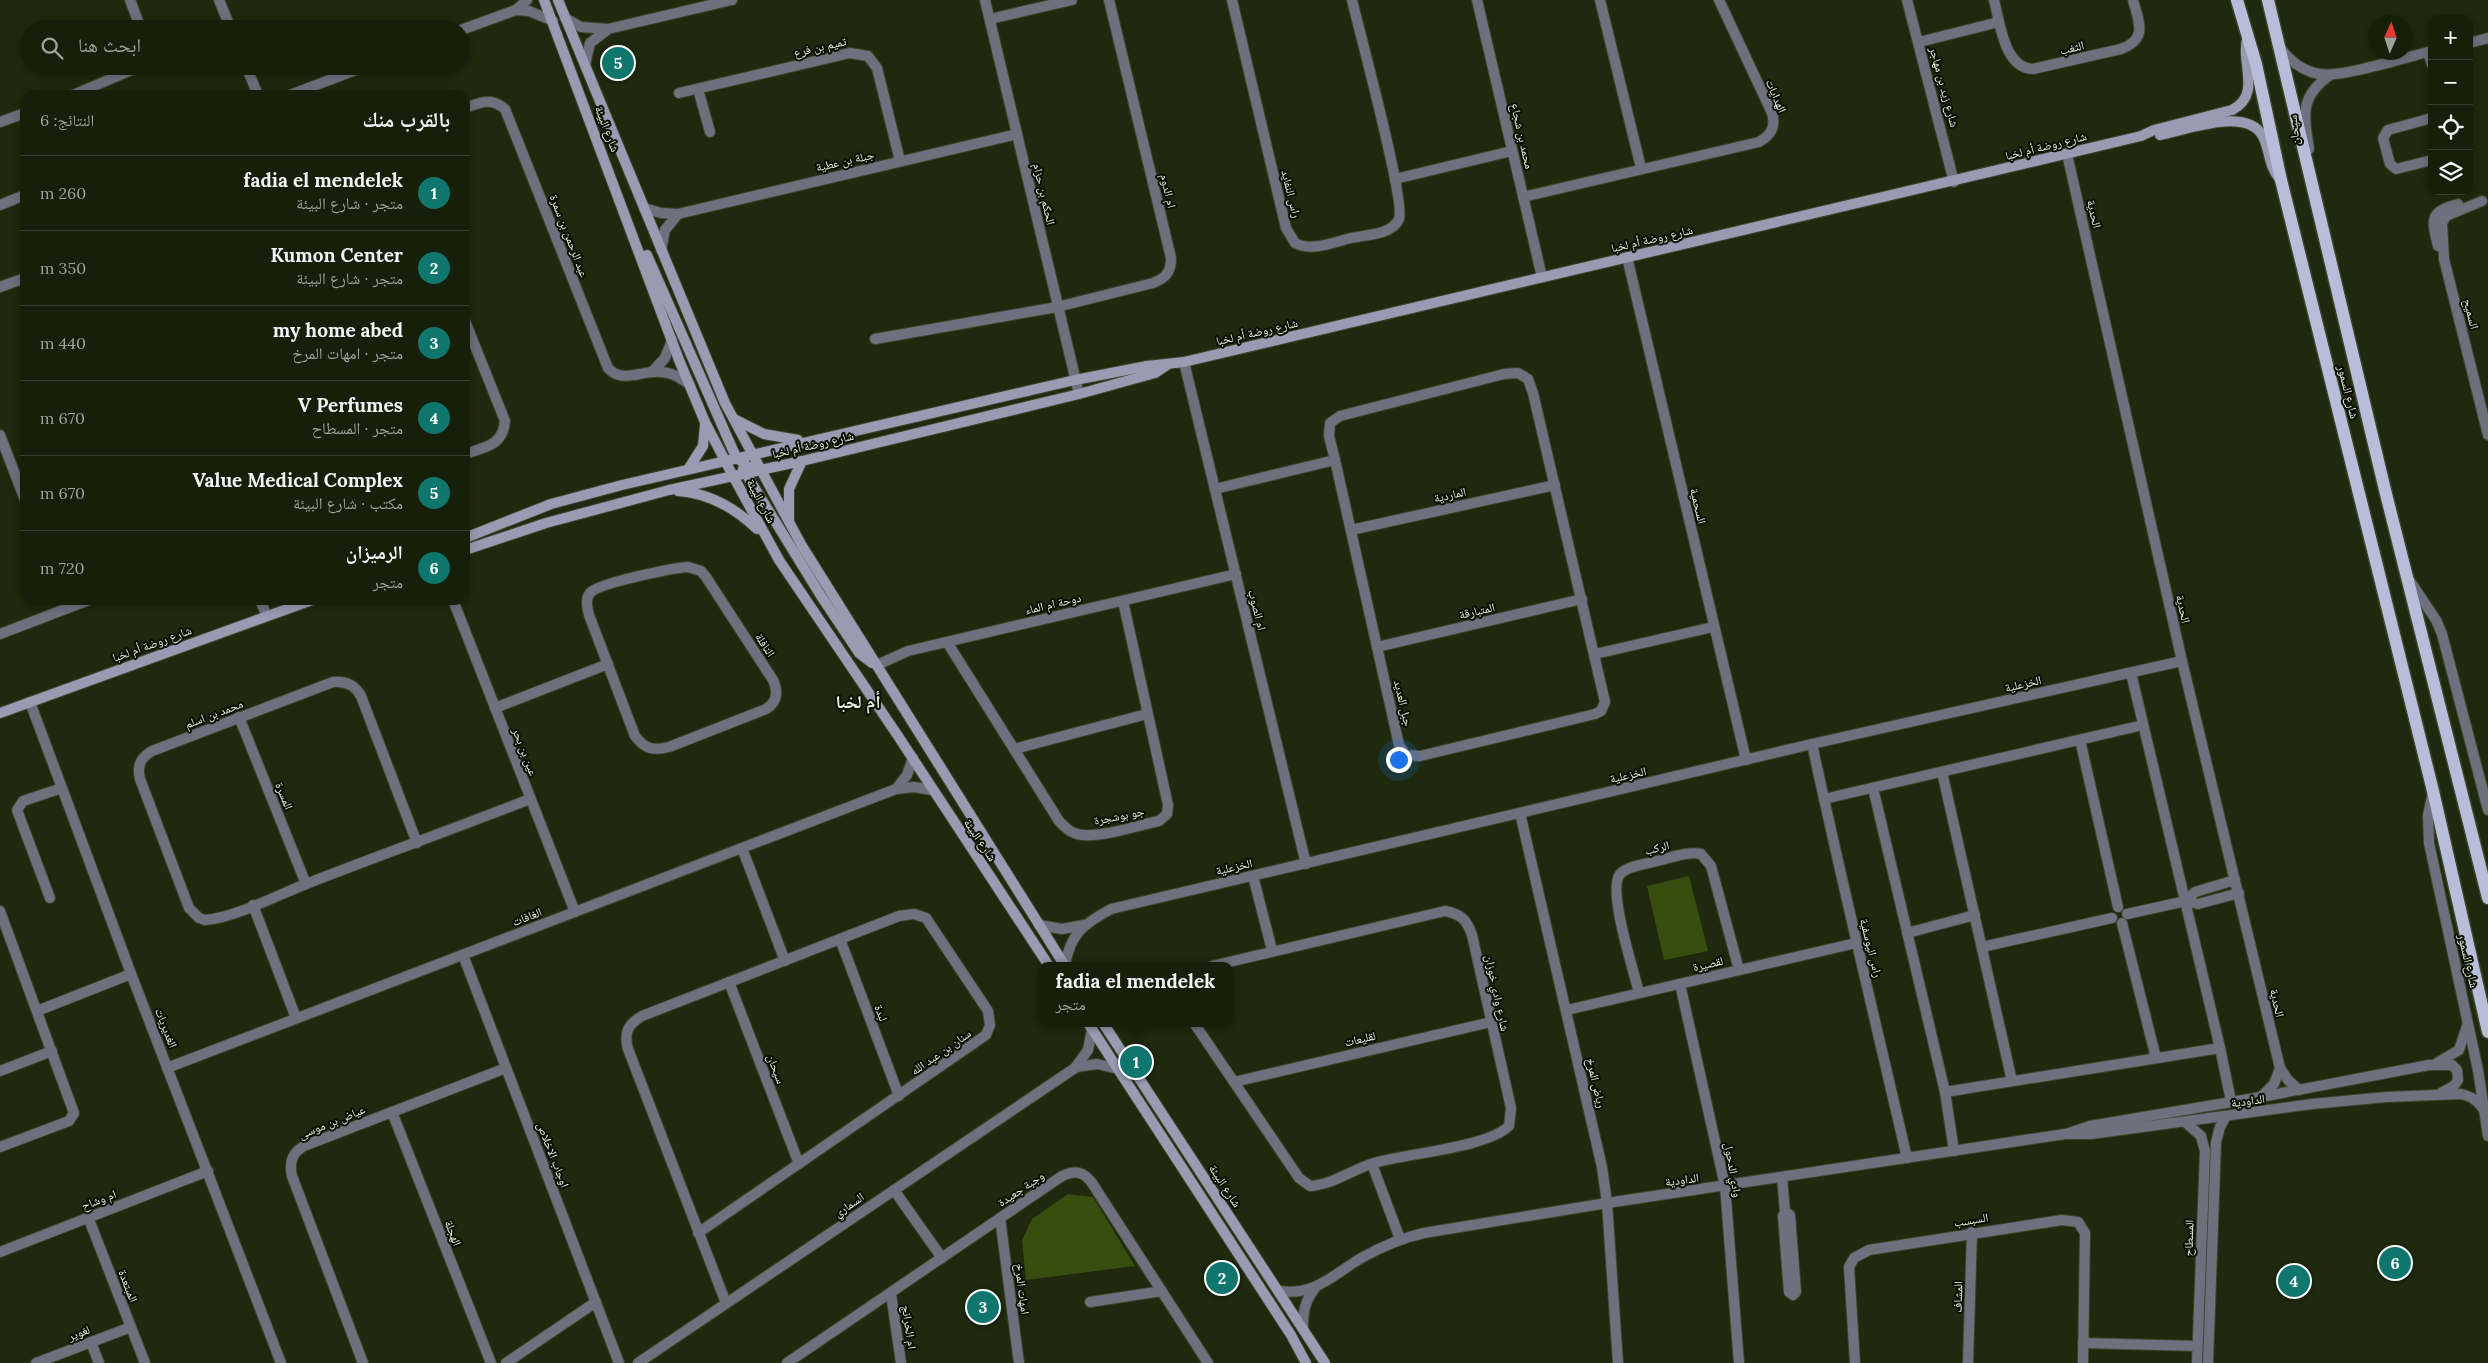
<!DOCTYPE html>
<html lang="ar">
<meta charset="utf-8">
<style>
body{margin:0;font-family:Lora,"Noto Naskh Arabic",serif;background:#232c18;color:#f1f3f6;direction:rtl}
.controls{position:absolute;right:15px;top:15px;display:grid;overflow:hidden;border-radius:10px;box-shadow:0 2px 12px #0003}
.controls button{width:45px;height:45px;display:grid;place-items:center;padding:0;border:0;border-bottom:1px solid #353d2b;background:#161f0a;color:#f1f3f6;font:25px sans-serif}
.compass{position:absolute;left:2368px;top:15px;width:45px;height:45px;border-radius:50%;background:#161f0a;box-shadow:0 2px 12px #0003;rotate:3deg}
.you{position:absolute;left:1398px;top:759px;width:18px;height:18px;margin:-12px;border:4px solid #fff;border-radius:50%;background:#1a73e8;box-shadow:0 0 0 8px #1a73e833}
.badge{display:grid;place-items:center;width:32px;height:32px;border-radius:50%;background:#0f766e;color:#fff;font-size:16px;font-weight:700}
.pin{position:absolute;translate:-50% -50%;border:2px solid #fff;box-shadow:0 1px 5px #0006}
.popup{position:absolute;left:1038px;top:962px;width:195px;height:65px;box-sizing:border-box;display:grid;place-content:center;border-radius:10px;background:#161f0a;filter:drop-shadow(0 1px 4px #0005);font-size:16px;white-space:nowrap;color:#9ea29c}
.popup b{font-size:19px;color:#f1f3f6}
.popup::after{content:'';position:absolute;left:50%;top:100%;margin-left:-10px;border:10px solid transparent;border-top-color:#161f0a}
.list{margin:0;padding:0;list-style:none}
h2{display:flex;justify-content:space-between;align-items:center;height:65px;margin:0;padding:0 20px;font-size:21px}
h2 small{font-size:16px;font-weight:400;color:#9ea29c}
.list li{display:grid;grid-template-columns:32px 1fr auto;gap:15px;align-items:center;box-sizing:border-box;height:75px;padding:0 20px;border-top:1px solid #353d2b}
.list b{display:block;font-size:19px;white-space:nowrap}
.list p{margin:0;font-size:16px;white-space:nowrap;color:#9ea29c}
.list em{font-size:16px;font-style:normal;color:#9ea29c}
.icon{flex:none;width:28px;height:28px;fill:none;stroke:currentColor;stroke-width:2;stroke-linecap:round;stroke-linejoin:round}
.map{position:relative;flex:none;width:2488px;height:1363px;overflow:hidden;direction:ltr}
.search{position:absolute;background:#161f0a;box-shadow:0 2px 12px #0003;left:20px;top:20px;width:450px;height:55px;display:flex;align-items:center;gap:12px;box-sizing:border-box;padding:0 18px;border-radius:28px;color:#9ea29c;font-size:19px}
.panel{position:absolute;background:#161f0a;box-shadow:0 2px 12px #0003;left:20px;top:90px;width:450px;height:515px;border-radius:15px;direction:rtl}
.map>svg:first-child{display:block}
</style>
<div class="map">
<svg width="2488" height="1363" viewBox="0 0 2488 1363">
<rect width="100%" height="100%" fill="#1e290d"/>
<g fill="#384e10">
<polygon points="1689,876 1708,951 1664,960 1647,886"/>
<polygon points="1068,1194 1093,1197 1135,1266 1026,1280 1022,1240 1032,1219"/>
</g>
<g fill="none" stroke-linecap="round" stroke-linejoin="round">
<g stroke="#3a452a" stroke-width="12">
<g id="street">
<polyline points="130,0 141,29"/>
<polyline points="219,0 231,29"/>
<polyline points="985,0 1079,394"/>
<path d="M1232,0L1286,228L1295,243C1311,252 1334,242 1351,238C1365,235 1392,235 1399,219C1406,203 1359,30 1352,0"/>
<polyline points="1477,0 1542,277"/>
<polyline points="1600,0 1641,168"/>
<polyline points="1907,0 1954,182"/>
<path d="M1994,0C2000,23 2004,68 2033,69L2121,49C2148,39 2139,23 2133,0"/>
<polyline points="516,10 529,11 553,21"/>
<polyline points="565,18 581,27 608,29 732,0"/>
<polyline points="990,19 1072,0"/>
<polyline points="461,30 516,10 527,0"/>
<polyline points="1919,42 1999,22"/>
<polyline points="2469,43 2488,38"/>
<path d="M2281,49C2291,62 2303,71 2319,74C2341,78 2406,57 2432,51"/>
<polyline points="2428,52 2432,65"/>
<polyline points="585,65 590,43 607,30"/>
<polyline points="246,66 258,95"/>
<polyline points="698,89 710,132"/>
<polyline points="679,93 850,53 868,56 877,68 900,161"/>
<polyline points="73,95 141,66"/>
<polyline points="290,95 366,66"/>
<path d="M465,108C481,102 491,97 505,109L608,368C622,384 642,370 660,372C672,372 680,378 689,384"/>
<polyline points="2432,118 2388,130 2383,138 2390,164 2396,169 2432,160"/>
<polyline points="0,122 25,113"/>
<path d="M2309,149C2304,115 2299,97 2330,75"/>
<polyline points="2067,154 2182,661 2280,1068 2288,1080 2299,1090"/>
<polyline points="1395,179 1512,151"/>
<path d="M1523,197L1759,142C1771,135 1776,127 1772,113L1719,0"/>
<polyline points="2482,201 2446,216 2442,223 2444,259 2488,435"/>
<polyline points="0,205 25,195"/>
<polyline points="644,208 661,213 678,214 1017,134"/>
<path d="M2438,246C2432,221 2428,211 2458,204"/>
<polyline points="661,250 665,230 678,214"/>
<polyline points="1627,257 1746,760"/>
<polyline points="0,287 25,278"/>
<path d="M465,321L505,421C503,446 485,447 465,454"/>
<path d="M875,339L1057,307L1153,283C1166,278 1171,272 1171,258L1109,0"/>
<polyline points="1184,362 1306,864"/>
<polyline points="652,372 665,358 672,340"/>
<polygon points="1518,373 1528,379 1533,393 1605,702 1601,711 1595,714 1420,756 1406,755 1399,745 1335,460 1329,436 1330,423 1340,416 1504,374"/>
<polyline points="0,435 25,500"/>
<polyline points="1215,489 1335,460"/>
<polyline points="1351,530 1555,485"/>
<path d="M688,567L701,571L706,577L773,680C778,691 778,702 766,709L669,747C653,751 645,749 635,736L589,615C587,608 585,599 590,593C598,583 673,568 688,567Z"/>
<polyline points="2410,581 2436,620 2442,634 2488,810"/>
<polyline points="260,600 267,616"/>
<polyline points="453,600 575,912"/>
<polyline points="0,634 89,600"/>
<path d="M947,642L1059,821C1063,825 1068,831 1074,833C1094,841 1138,825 1159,821L1167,814L1168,805L1123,601"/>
<polyline points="1377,647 1582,599"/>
<polyline points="1595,654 1713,627"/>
<polyline points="877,665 908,651 1236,574"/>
<polyline points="2131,673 2220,1048 2231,1101"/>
<polyline points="30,702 133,979 281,1363"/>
<polyline points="495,708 608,664"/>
<polyline points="239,717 306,884"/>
<polyline points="2080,740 2118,907"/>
<path d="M1812,744C1842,883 1875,1020 1907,1158"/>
<polyline points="1014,749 1147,714"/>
<polyline points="1942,772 2012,1081"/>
<polyline points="1873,788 1945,1092 1954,1151"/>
<polyline points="896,789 907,775 913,758"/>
<polyline points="2433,792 2428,815 2429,843 2478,1070 2488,1136"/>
<polyline points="1824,799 2143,725"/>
<polyline points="1520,813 1602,1167 1607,1203 1618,1363"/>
<path d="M417,843L361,696C355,685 346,681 333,682L152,751C140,758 137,766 140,779L189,908L199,918L205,920C234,918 278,895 306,884C380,855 456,828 530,799"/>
<polyline points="742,848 785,961"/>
<polyline points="1253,876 1272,950"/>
<polyline points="50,898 17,810 23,801 62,788"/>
<polyline points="2186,901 2195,892 2235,880"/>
<polyline points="253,905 296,1018"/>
<polyline points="0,911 74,1113 69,1121 0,1147"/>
<polyline points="2127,914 2186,901 2198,904 2239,893"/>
<polyline points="2122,923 2156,1058"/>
<polyline points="1039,925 1062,929 1084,925"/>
<polyline points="1907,933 1975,915"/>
<polyline points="840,939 899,1096"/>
<polyline points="1982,947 2112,918"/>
<polyline points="463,955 619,1363"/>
<path d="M1065,966C1070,933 1084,924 1111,909L1812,744L2182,661"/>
<polyline points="729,982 799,1164"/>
<polyline points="1680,984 1725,1186 1739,1363"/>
<path d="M1639,993C1634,971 1607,890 1620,874C1628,866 1642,865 1653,862C1668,859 1686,851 1701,854L1711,866L1739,970"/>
<polyline points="1567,1010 1856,943"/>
<polyline points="37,1011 131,974"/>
<path d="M1194,1023L1299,1178L1310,1186C1332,1185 1353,1169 1374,1163C1408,1153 1486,1148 1509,1126L1511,1108L1472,935C1467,920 1461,914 1445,911L1212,966"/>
<polyline points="2437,1063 2459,1050 2467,1026"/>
<polyline points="1076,1067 1097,1064 1118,1069"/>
<polyline points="167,1068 896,789 914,787 932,790"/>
<polyline points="0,1071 52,1051"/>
<polyline points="1234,1082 1491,1022"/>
<polyline points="1945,1092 2220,1048"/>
<polyline points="2261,1097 2274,1084 2280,1068"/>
<polyline points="392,1112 491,1363"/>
<polyline points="2185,1122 2201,1136 2205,1151 2197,1363"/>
<polyline points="2066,1134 2090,1126 2261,1097 2429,1065 2452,1065 2457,1070 2458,1080 2454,1086 2441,1093"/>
<polyline points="1372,1164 1400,1239"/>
<polyline points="1782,1177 1785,1212"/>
<polyline points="894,1190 942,1258"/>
<polygon points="1785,1212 1790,1215 1796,1292 1793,1295 1789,1292 1783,1216"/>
<polyline points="88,1217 145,1363"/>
<polyline points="1000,1218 1019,1363"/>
<path d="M698,1233L986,1035L990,1025L988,1011L926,918L914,914L899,916L642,1016C627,1025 624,1033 628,1049L726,1303"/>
<polyline points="0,1252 208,1171"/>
<path d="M1279,1291C1317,1296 1333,1274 1363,1257C1383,1246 1402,1238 1424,1233L1607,1203L2065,1134H2091L2312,1104L2386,1097L2461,1094C2474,1097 2479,1102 2486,1113"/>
<polyline points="891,1294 901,1363"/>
<polyline points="1090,1302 1162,1291"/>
<path d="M1303,1327C1303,1311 1305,1301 1315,1288"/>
<polyline points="91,1342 99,1363"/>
<polyline points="2083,1343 2197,1346"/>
<polyline points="36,1363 131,1327"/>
<path d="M363,1363L292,1176C289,1162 292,1153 304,1146L506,1068"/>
<polyline points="506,1363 596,1302"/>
<polyline points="638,1363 1075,1068 1088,1050 1092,1029"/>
<path d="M787,1363L1062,1176C1075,1170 1083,1171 1092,1183L1208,1363"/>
<polyline points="1855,1363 1849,1267 1854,1258 1869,1250 2062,1220 2078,1222 2085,1233 2083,1363"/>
<polyline points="1968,1363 1972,1232"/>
<polyline points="2208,1363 2216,1142 2220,1127 2226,1116"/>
</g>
</g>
<g stroke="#3a452a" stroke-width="12">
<g id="secondary">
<polyline points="544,0 679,360 705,422 733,476 779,560 898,736 1049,966"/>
<polyline points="558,0 725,403 802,546 1065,966"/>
<path d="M2160,135C2186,130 2245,107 2262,135C2270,148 2268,165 2279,178"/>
<polyline points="647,255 736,457 747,466 759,470"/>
<polyline points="734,419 764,434 798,440"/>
<polyline points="689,468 703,446 705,425"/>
<polyline points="743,469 821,596 859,653 872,663"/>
<path d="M678,491C709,493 735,508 757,529"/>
<polyline points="789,519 789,489 802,461"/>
<path d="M465,538L551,504L622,485L1075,380L1147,366L1184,362L2141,136L2154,130L2232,110C2263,94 2239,62 2248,36"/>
<polyline points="465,550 546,523 669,490 802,461 1079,394 1155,373 1167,365"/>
<polyline points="0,713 312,600"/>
<polyline points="1088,1023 1291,1335 1306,1363"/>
<polyline points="1103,1023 1325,1363"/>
</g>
</g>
<g stroke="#3a452a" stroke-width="15">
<g id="primary">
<polyline points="2237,0 2256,64 2281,180 2433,791 2488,1032"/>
<polyline points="2268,0 2385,490 2488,898"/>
</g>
</g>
<use href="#street" stroke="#6e707e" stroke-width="10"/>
<use href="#secondary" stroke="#989bb2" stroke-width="10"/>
<use href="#primary" stroke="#b8bdda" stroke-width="12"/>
</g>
<g text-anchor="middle" stroke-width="4" stroke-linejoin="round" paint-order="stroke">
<g font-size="12" fill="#e8f0de" stroke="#0b1005">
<text transform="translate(820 47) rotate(-13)" y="4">تميم بن فرع</text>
<text transform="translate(2072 48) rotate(-14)" y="4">الثغب</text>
<text transform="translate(1944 87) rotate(75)" y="4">شارع زيد بن مهاجر</text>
<text transform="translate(1776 96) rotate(67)" y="4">الهدايات</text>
<text transform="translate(607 129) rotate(69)" y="4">شارع البيئة</text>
<text transform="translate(2294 130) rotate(-95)" y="4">سيحان</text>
<text transform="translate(1522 136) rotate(77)" y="4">محمد بن شجاع</text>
<text transform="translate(2046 146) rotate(-14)" y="4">شارع روضة أم لخبا</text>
<text transform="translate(845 161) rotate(-13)" y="4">جبلة بن عطية</text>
<text transform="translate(1168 191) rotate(77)" y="4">ام الدوم</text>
<text transform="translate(1044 194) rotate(77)" y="4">الحكم بن حزام</text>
<text transform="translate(1291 194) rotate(76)" y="4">راس النفايد</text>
<text transform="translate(2094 214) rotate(77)" y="4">الحدية</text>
<text transform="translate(569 236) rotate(69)" y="4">عبد الرحمن بن سمرة</text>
<text transform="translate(1652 239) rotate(-13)" y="4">شارع روضة أم لخبا</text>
<text transform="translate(2471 314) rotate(76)" y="4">السميح</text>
<text transform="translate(1257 332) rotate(-13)" y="4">شارع روضة أم لخبا</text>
<text transform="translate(2348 392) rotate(76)" y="4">شارع السمور</text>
<text transform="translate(813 445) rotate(-13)" y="4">شارع روضة أم لخبا</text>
<text transform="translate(1450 495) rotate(-13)" y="4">الماردية</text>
<text transform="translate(761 501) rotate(62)" y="4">شارع البيئة</text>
<text transform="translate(1698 506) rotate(77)" y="4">السحمية</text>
<text transform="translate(1053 604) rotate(-13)" y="4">دوحة ام الماء</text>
<text transform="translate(2183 609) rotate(77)" y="4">الحدية</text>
<text transform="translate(1257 610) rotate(76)" y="4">ام الصوب</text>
<text transform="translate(1477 611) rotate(-13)" y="4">المتبارقة</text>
<text transform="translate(152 644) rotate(-20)" y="4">شارع روضة أم لخبا</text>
<text transform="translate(765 645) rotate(57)" y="4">النافلة</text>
<text transform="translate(2023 684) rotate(-13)" y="4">الخزعلية</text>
<text transform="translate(1403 703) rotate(77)" y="4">جبل العديد</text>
<text transform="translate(214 714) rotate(-21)" y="4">محمد بن اسلم</text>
<text transform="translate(525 752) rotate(69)" y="4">عين بن بحر</text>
<text transform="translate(1628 775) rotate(-13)" y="4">الخزعلية</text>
<text transform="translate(284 796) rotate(68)" y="4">المسرة</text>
<text transform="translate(1119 816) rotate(-11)" y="4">جو بوشجرة</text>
<text transform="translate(980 840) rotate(56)" y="4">شارع البيئة</text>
<text transform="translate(1657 848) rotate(-14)" y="4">الركب</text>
<text transform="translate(1234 867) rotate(-13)" y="4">الخزعلية</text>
<text transform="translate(527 917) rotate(-21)" y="4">الغافات</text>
<text transform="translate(1871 948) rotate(76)" y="4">راس اليوسفية</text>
<text transform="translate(2468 961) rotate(77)" y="4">شارع السمور</text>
<text transform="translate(1708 964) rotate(-13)" y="4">لقصيرة</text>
<text transform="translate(1497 993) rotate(78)" y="4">شارع وادي خوزان</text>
<text transform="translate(2277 1003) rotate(77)" y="4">الحدية</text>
<text transform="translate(881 1013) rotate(69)" y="4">لبدة</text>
<text transform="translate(166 1028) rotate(69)" y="4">الغديريات</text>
<text transform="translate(1360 1039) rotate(-13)" y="4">لقليعات</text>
<text transform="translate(941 1052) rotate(-35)" y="4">سنان بن عبد الله</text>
<text transform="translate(776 1069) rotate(69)" y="4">سيحان</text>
<text transform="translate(1596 1083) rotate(77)" y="4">رياض المرخ</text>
<text transform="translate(2248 1101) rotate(-8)" y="4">الداودية</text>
<text transform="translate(332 1122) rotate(-22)" y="4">عياض بن موسى</text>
<text transform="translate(553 1155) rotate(69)" y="4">اوجاب الاخلاص</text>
<text transform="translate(1733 1170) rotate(80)" y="4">وادي الدحول</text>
<text transform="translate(1682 1180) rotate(-8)" y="4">الداودية</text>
<text transform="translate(1225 1186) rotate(57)" y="4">شارع البيئة</text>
<text transform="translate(1021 1189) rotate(-34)" y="4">وجبة جعيدة</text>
<text transform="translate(99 1200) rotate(-21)" y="4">ام وشاح</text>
<text transform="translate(849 1205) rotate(-34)" y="4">السماري</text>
<text transform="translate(1971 1220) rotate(-9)" y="4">السبسب</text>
<text transform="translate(453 1233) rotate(69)" y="4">الهجلة</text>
<text transform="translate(2189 1238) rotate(-88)" y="4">المسطاح</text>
<text transform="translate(128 1286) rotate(69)" y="4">المبتعدة</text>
<text transform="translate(1022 1289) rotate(83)" y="4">امهات المرخ</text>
<text transform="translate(1958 1297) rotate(-88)" y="4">المشاف</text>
<text transform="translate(909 1327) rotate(82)" y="4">ام الخرانج</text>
<text transform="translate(79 1333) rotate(-21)" y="4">لغوير</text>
</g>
<g font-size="18" font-weight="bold" fill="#e8f0de" stroke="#0b1005">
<text x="858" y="708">أم لخبا</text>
</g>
</g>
</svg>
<div class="controls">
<button>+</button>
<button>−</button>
<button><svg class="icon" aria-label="locate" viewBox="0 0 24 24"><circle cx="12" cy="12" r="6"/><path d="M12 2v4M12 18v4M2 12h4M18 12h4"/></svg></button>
<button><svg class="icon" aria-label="layers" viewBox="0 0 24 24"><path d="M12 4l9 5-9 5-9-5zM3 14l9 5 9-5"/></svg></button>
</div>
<svg class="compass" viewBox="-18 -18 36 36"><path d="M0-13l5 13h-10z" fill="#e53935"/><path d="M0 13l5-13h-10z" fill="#9ea29c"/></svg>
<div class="you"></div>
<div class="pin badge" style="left:1136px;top:1062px">1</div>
<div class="popup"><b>fadia el mendelek</b>متجر</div>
<div class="pin badge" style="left:1222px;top:1278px">2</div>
<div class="pin badge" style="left:983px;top:1307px">3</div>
<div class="pin badge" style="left:2294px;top:1281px">4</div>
<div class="pin badge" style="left:618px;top:63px">5</div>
<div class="pin badge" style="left:2395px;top:1263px">6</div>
<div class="search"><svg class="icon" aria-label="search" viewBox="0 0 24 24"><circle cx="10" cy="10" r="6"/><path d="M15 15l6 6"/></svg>ابحث هنا</div>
<section class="panel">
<h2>بالقرب منك<small>النتائج: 6</small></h2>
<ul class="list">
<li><span class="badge">1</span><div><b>fadia el mendelek</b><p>متجر · شارع البيئة</p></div><em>260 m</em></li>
<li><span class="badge">2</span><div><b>Kumon Center</b><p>متجر · شارع البيئة</p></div><em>350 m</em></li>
<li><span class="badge">3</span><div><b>my home abed</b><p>متجر · امهات المرخ</p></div><em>440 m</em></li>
<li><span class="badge">4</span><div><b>V Perfumes</b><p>متجر · المسطاح</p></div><em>670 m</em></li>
<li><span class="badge">5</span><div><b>Value Medical Complex</b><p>مكتب · شارع البيئة</p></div><em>670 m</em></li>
<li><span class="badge">6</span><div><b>الرميزان</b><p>متجر</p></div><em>720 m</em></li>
</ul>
</section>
</div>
